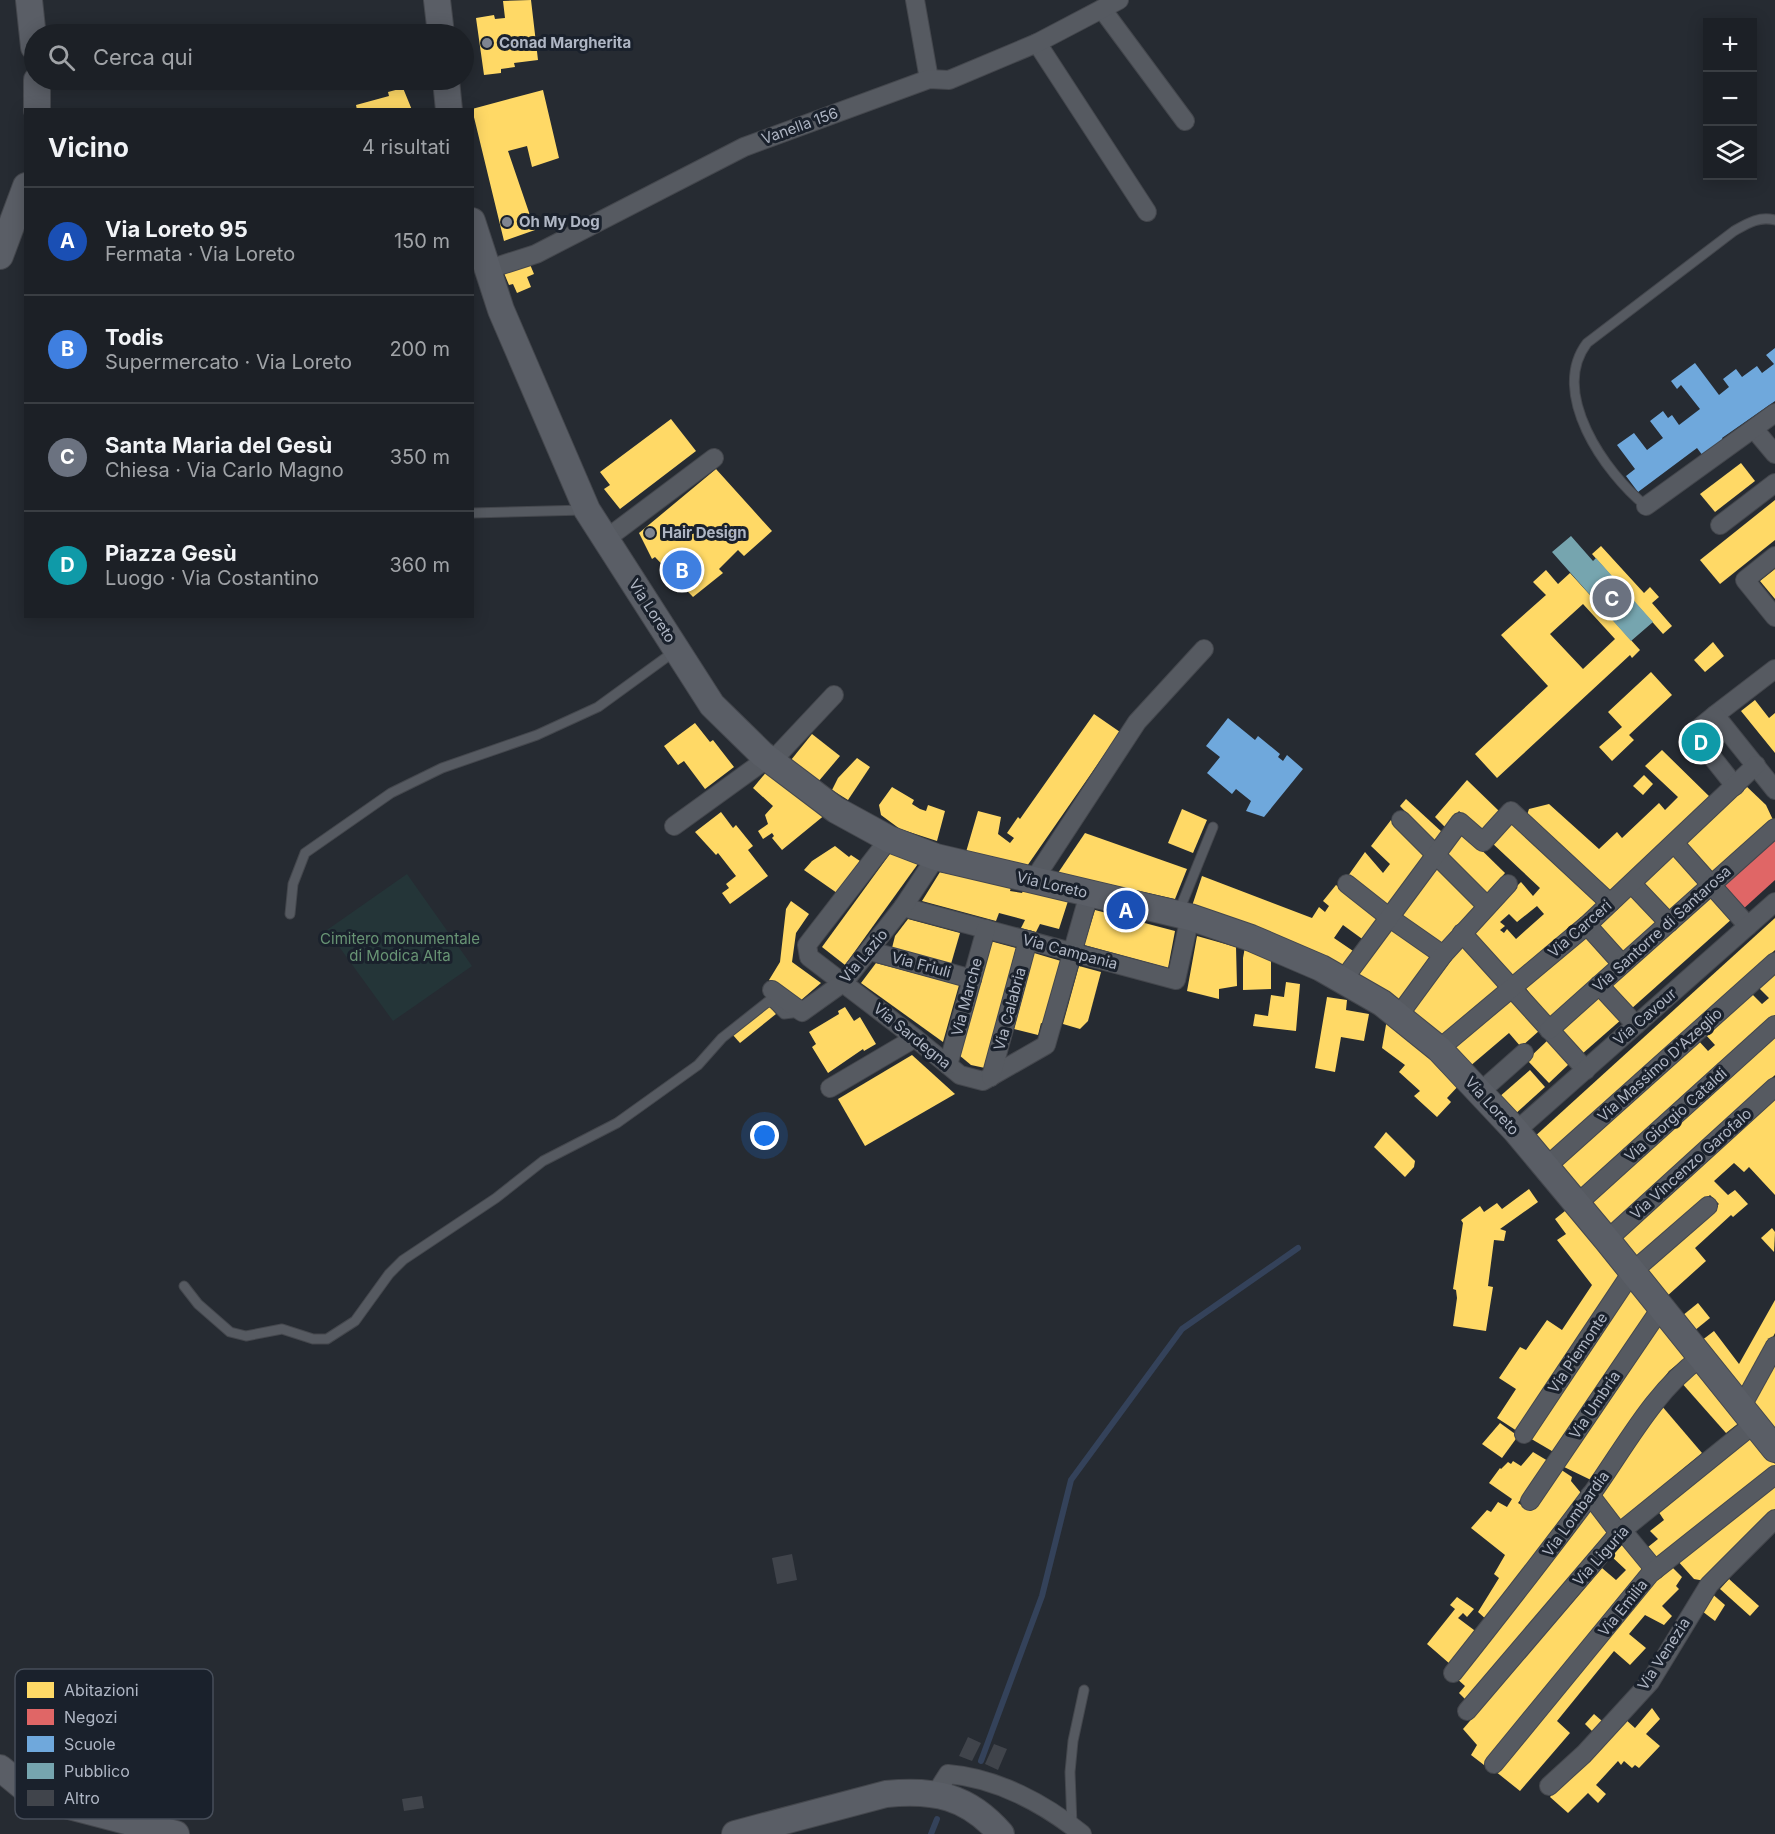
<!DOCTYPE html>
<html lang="it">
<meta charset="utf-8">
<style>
body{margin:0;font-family:Inter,sans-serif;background:#25282e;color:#f1f3f6}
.controls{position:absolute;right:18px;top:18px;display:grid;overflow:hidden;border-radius:0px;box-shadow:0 3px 15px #0003}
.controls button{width:54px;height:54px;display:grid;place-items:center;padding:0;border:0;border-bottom:2px solid #3a3e43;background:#1c2026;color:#f1f3f6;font:30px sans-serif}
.you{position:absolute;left:765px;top:1136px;width:21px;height:21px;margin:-15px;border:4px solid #fff;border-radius:50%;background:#1a73e8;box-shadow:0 0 0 9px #1a73e833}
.badge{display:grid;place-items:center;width:39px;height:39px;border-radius:50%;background:#7f8591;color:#fff;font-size:20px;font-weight:700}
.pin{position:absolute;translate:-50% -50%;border:3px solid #fff;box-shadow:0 2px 6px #0006}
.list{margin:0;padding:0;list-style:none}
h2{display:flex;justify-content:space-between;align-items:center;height:78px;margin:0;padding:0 24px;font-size:26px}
h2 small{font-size:20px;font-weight:400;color:#a0a3a7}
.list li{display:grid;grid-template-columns:39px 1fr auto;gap:18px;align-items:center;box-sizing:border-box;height:108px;padding:0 24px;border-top:2px solid #3a3e43}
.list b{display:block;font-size:22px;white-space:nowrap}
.list p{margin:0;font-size:20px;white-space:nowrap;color:#a0a3a7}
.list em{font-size:20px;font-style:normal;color:#a0a3a7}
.icon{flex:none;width:33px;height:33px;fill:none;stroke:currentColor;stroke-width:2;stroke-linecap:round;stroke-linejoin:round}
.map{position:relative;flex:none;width:1775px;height:1834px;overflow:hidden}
.search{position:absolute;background:#1c2026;box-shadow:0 3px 15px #0003;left:24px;top:24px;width:450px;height:66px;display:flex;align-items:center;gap:15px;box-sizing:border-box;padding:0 21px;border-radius:33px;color:#a0a3a7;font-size:22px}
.panel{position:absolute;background:#1c2026;box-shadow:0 3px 15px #0003;left:24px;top:108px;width:450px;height:510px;border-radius:0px}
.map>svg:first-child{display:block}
</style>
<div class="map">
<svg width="1775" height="1834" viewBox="0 0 1775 1834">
<rect width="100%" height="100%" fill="#262b32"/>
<polygon fill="#243538" points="407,874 472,966 393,1021 327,930"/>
<g fill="#ffd966" fill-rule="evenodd">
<polygon points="531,0 538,60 514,63 515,67 501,69 501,73 484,75 476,18 494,15 495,19 505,18 503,1"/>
<polygon points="405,25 407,34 367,34"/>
<polygon points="403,88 412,110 357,110 356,105 389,96 388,92"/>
<polygon points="543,90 559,158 532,167 527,146 508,151 535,230 504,241 472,109"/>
<polygon points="529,262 534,274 527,277 531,287 517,293 513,284 509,285 504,273"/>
<polygon points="671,419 696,451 620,509 604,489 610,485 600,472"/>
<polygon points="1741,463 1755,481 1715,512 1700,494"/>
<polygon points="716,469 772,531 744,556 738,550 719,569 723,573 693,597 655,557 652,559 639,533"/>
<polygon points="1775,500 1775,540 1720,584 1700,560"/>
<polygon points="1601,546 1644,593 1650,587 1659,597 1652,603 1672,626 1663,634 1592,554"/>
<polygon points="1775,569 1775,599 1760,581"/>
<path d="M1546,570L1558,584L1570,573L1640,650L1632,658L1630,655L1497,778L1475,754L1548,686L1501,635L1546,595L1533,582ZM1583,604L1615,639L1583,669L1550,634Z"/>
<polygon points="1713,642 1724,656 1705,672 1694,660"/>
<polygon points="1651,672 1672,695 1629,735 1634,740 1612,761 1599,747 1622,727 1608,712"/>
<polygon points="1755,700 1769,718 1775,713 1775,753 1741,711"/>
<polygon points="1094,714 1120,732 1025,869 966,852 978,811 1001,817 998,834 1010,843 1014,838 1007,833 1018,817 1020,819"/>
<polygon points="695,723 710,742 713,740 734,767 705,789 684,761 678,765 664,746"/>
<polygon points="812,734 840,756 818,782 791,760"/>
<polygon points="1662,750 1713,800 1610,895 1527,815 1529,809 1549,804 1599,849 1617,832 1622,838 1659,803 1665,810 1678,797 1645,766"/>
<polygon points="857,758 870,767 848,800 832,790 838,778"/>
<polygon points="768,770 826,814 782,850 772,838 774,836 772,833 763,839 758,831 768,824 765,815 773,806 753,788"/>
<polygon points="1644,775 1653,784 1643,795 1633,786"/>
<polygon points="1467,780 1500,812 1483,832 1459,811 1446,828 1435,817"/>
<polygon points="1744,784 1766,805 1773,820 1710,876 1682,846"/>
<polygon points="892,787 914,800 912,804 920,809 926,811 928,805 945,811 937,841 900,829 881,815 879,805"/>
<polygon points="1406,799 1443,833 1435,843 1400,806"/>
<polygon points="1182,809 1207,820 1193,853 1168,843"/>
<polygon points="721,812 733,828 736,825 753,846 748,850 768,876 730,904 722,893 729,888 726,884 736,876 718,853 716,855 695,832"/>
<polygon points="1391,820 1410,835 1426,856 1389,906 1348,876 1365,852 1383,873 1390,864 1371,846"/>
<path d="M1512,822L1598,905L1514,980L1472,931L1521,882L1533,896L1540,888L1491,842ZM1537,906L1544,914L1516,939L1507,929L1504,933L1500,930L1505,926L1500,922L1509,914L1517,922Z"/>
<polygon points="1463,832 1505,873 1485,896 1445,854"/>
<polygon points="1085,833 1187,869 1175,899 1058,873"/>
<polygon points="835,846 849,857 851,855 860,861 837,893 804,870 812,861"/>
<polygon points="892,851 920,861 845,965 822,947"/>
<polygon points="1675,852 1702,882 1667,913 1641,883"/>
<polygon points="1437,866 1476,906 1442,944 1400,916"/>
<polygon points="940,872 1011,887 1010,891 1022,893 1024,889 1068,901 1059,929 1040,924 1036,932 1021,928 1025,920 999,913 996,921 922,901"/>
<polygon points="1202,876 1312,918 1319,907 1325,912 1329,906 1323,901 1336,885 1381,919 1365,941 1343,925 1334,938 1356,953 1345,967 1192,906"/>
<polygon points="1633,893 1659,921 1622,954 1596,925"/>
<polygon points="1712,894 1733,918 1631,1009 1609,987"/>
<polygon points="791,901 809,914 796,933 792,962 821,983 800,1001 769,980 780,962 786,909"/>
<polygon points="1095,910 1175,931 1168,968 1084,945"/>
<polygon points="1775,918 1775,950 1548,1156 1532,1139"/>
<polygon points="908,919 960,933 951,964 892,948 895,936"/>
<polygon points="1392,925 1430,956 1398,1004 1358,976"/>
<polygon points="1587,933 1613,963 1550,1019 1524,986"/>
<polygon points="1197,936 1236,947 1237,986 1219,989 1219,999 1187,991"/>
<polygon points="990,941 1016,948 985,1068 971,1065 959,1055"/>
<polygon points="1463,945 1501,986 1444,1039 1410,1014"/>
<polygon points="1245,947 1271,957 1271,989 1243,990 1243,958"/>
<polygon points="1034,953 1061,961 1044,1024 1041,1023 1038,1035 1014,1029"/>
<polygon points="876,963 959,985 943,1042 861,983"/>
<polygon points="1079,966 1101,972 1088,1021 1080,1029 1063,1024"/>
<polygon points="1775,970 1775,1015 1579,1193 1557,1168 1697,1039 1708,1051 1715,1045 1705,1034 1750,992 1762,1004 1769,998 1757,986"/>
<polygon points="1286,982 1300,984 1296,1031 1253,1026 1255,1014 1268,1016 1271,995 1284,997"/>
<polygon points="1599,995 1622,1019 1582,1054 1561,1030"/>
<polygon points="1509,996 1540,1030 1521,1047 1509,1033 1469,1067 1450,1046"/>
<polygon points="1327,997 1347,1000 1346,1010 1369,1014 1364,1041 1341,1037 1335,1072 1315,1068"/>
<polygon points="769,1005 776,1014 740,1043 732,1034"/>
<polygon points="845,1007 854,1021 860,1017 876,1044 864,1051 863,1049 828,1073 812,1047 816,1044 809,1032 839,1014 838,1011"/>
<polygon points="1387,1019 1462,1082 1447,1098 1451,1102 1437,1117 1414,1096 1420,1091 1399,1072 1405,1065 1382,1048"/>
<polygon points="1775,1032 1775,1075 1609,1226 1587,1204"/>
<polygon points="1548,1040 1570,1063 1549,1083 1527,1060"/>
<polygon points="912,1055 955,1094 865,1146 838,1099"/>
<polygon points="1530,1070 1545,1087 1514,1115 1498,1098"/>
<polygon points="1775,1095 1775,1195 1749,1167 1744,1172 1734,1163 1714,1181 1728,1195 1735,1190 1748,1204 1733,1217 1731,1215 1695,1248 1706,1261 1666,1297 1645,1271 1719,1204 1710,1195 1636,1262 1616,1240"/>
<polygon points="1386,1132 1415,1161 1414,1167 1405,1177 1374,1147"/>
<polygon points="1529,1189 1538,1202 1500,1229 1506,1231 1504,1241 1494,1240 1488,1286 1493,1287 1486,1331 1453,1326 1457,1298 1456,1290 1453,1289 1463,1223 1461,1220 1480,1206 1484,1212 1497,1203 1502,1209"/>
<polygon points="1570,1207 1621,1273 1517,1431 1497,1418 1516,1389 1499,1378 1520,1347 1526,1350 1547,1320 1562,1330 1592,1285 1557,1240 1566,1234 1555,1219"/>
<polygon points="1772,1228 1775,1232 1774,1252 1761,1238"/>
<polygon points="1629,1283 1650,1311 1557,1454 1528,1437"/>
<polygon points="1775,1300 1775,1333 1743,1393 1701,1341 1714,1331 1739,1364"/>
<polygon points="1698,1303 1710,1318 1694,1331 1682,1316"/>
<polygon points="1658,1320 1688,1356 1669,1371 1591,1480 1562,1466"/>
<polygon points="1775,1360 1775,1428 1774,1431 1752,1404"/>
<polygon points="1697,1368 1740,1422 1726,1433 1680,1381"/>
<polygon points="1661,1405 1702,1453 1621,1521 1600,1495"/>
<polygon points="1500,1423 1518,1436 1502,1458 1482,1444"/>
<polygon points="1751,1435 1775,1464 1775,1467 1652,1565 1643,1551 1658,1539 1650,1531 1664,1520 1658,1511"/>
<polygon points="1533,1452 1548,1461 1518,1503 1529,1510 1560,1469 1572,1477 1571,1481 1581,1493 1488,1621 1478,1612 1499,1578 1494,1574 1505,1555 1471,1528 1487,1510 1491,1512 1498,1502 1507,1507 1512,1499 1489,1483 1500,1468 1501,1469 1508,1462 1511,1464 1513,1461 1521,1466"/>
<polygon points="1775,1482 1775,1514 1705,1581 1694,1579 1676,1559"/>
<polygon points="1591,1506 1610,1529 1466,1700 1459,1693 1465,1686 1455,1677"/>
<polygon points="1621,1544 1649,1567 1484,1765 1471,1755 1477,1745 1463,1729 1602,1568 1616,1580 1626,1570 1611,1556"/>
<polygon points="1671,1566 1682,1577 1676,1586 1679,1589 1662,1606 1672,1616 1664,1625 1645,1615 1629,1634 1646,1648 1630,1665 1614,1651 1557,1721 1570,1733 1520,1791 1495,1771 1638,1598"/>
<polygon points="1729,1579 1759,1606 1750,1616 1720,1589"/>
<polygon points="1710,1592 1725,1605 1715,1621 1698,1608"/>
<polygon points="1457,1597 1474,1609 1467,1617 1463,1613 1458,1618 1478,1633 1450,1664 1427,1644 1455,1609 1450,1605"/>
<polygon points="1652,1708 1660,1719 1646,1734 1660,1746 1639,1768 1635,1765 1632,1768 1624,1761 1621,1765 1618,1761 1596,1785 1606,1794 1598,1803 1588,1793 1568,1813 1550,1797 1577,1765 1625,1719 1635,1728"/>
<polygon points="1594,1714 1602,1721 1593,1732 1585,1724"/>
</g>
<polygon fill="#e06666" points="1775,837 1775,880 1742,910 1720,886"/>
<g fill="#6fa8dc">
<polygon points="1775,348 1775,401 1722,438 1723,440 1703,456 1697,448 1638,492 1626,476 1635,469 1617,445 1634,433 1647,450 1663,438 1650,421 1663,411 1668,418 1672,415 1679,425 1700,409 1681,385 1677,389 1671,381 1695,363 1719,395 1729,387 1723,379 1736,369 1742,377 1757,366 1762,373 1774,364 1766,355"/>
<polygon points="1228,718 1255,740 1258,736 1280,754 1278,757 1283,761 1287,755 1303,769 1264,817 1246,811 1251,801 1236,789 1232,794 1207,773 1220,757 1206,746"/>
</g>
<polygon fill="#76a5af" points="1571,536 1593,561 1596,558 1653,622 1631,641 1552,552"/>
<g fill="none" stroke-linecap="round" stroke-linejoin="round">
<g stroke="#34425a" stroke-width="6">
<polyline points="981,1761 1042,1596 1071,1480 1182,1329 1298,1248"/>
<polyline points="931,1834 937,1819"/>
</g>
</g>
<g fill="#40444b">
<polygon points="792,1554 797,1580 777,1584 772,1558"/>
<polygon points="968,1737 981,1743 972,1761 959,1756"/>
<polygon points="994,1744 1007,1749 998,1770 985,1764"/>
<polygon points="422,1796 424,1808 404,1811 402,1799"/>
</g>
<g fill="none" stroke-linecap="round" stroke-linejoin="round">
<g stroke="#44474d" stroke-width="11">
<g id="lane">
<path d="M1646,506C1605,473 1549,393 1587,343L1734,231C1748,223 1759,216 1775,220"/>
<polyline points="472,513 585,510"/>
<polyline points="1179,911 1213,827"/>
<polyline points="290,914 293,884 305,853 391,793 442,768 537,735 598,707 675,651"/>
<polyline points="184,1286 198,1304 230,1332 246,1336 282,1329 313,1339 327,1339 355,1321 389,1274 403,1260 496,1198 543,1161 617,1123 698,1065 722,1038 770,1000 784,1014 800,1012"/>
<polyline points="1072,1825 1070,1772 1073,1741 1084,1690"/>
</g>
</g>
<g stroke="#44474d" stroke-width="20">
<g id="street">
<polyline points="915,0 929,79"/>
<polyline points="1102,9 1185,121"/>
<polyline points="1037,43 1147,212"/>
<polyline points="486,270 536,254 744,147 929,79 949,80 1037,43 1119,0"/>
<polyline points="1754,429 1775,454"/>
<polyline points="1646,506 1775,413"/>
<polyline points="1720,525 1775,483"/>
<polyline points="606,539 714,458"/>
<polyline points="1775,556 1745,580 1775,617"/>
<polyline points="1715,715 1775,669"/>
<polyline points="772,761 834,695"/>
<polyline points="1735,786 1693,733 1715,715 1775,790"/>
<polyline points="1401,820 1487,906"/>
<polyline points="674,826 768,758"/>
<polyline points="889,839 807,945 809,957 915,1038 960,1075 983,1081 1046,1045 1089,894"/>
<polyline points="1675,844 1748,926"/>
<polyline points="1033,881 1137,722 1204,649"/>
<polyline points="1347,884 1390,918 1443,955"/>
<polyline points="1632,884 1669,923"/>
<polyline points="903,907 1176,980 1190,917"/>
<polyline points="1587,925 1622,964"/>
<polyline points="1462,933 1586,1070"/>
<polyline points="870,951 972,979"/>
<polyline points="1343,980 1460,822 1483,842 1511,811 1610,903"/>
<polyline points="1599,985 1636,1025"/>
<polyline points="772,990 802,1012 844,982 903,907 936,857"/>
<polyline points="1399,1015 1443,955 1508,884"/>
<polyline points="1549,1030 1775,828"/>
<polyline points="1439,1049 1587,925 1756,765"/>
<polyline points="948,1065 986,929"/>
<polyline points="991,1077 1028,940"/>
<polyline points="830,1088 915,1038"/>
<polyline points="1480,1092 1524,1053"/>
<polyline points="1516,1131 1775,902"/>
<polyline points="1546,1167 1775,962"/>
<polyline points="1577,1204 1775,1025"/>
<polyline points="1607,1240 1775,1087"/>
<polyline points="1742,1406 1775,1346"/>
<polyline points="1524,1434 1632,1272 1708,1206"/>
<polyline points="1590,1495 1619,1533"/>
<polyline points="1530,1501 1661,1308"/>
<polyline points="1622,1530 1655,1570"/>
<path d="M1453,1673C1499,1615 1545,1556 1590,1496C1624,1449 1653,1392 1700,1358"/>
<polyline points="1467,1711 1619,1533 1755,1423"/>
<polyline points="1494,1764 1650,1574 1775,1475"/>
<polyline points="1549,1786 1584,1754 1650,1682 1709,1585 1775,1519"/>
<path d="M936,1793L948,1774C997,1778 1045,1804 1082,1834"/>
</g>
</g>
<g stroke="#44474d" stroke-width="28">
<g id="secondary">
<polyline points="29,0 34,47"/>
<polyline points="437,0 441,34"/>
<polyline points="446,80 449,110"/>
<polyline points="37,110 37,80"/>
<polyline points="472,221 501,310 587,510 712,705 762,754 836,810 889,839 936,857 1190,917 1251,938 1321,968 1382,1003 1439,1049 1516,1131 1607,1240 1775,1449"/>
<polyline points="0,256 26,186"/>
<polyline points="0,1768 28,1791 46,1800 176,1834"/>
<path d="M735,1834L886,1794C934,1789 968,1796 1001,1834"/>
</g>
</g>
<use href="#lane" stroke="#565a61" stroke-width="9"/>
<use href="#street" stroke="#565a61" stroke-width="18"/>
<use href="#secondary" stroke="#5a5e66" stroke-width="26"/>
</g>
<g fill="#7f8591" stroke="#1a212c" stroke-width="2">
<circle cx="487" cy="43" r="6"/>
<circle cx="507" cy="222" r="6"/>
<circle cx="650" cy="533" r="6"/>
</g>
<g text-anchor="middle" stroke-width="6" stroke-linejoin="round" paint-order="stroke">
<g font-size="15" font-weight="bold" fill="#afb6c4" stroke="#1a212c" text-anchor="start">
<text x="499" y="48">Conad Margherita</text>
<text x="519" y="227">Oh My Dog</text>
<text x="662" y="538">Hair Design</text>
</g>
<g font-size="15" fill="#afb6c4" stroke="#1a212c">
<text transform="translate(800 126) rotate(-20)" y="5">Vanella 156</text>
<text transform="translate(652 611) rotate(57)" y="5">Via Loreto</text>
<text transform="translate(1052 885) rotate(13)" y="5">Via Loreto</text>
<text transform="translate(1580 929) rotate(-41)" y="5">Via Carceri</text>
<text transform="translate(1662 929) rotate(-42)" y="5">Via Santorre di Santarosa</text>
<text transform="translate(1070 952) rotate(15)" y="5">Via Campania</text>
<text transform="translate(864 956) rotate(-50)" y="5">Via Lazio</text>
<text transform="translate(921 965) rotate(15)" y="5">Via Friuli</text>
<text transform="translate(967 997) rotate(-75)" y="5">Via Marche</text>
<text transform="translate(1010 1009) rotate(-75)" y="5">Via Calabria</text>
<text transform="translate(1645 1017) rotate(-41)" y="5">Via Cavour</text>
<text transform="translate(912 1036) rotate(39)" y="5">Via Sardegna</text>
<text transform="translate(1660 1065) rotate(-42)" y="5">Via Massimo D'Azeglio</text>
<text transform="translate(1492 1106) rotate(48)" y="5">Via Loreto</text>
<text transform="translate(1676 1115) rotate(-42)" y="5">Via Giorgio Cataldi</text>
<text transform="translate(1691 1164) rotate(-42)" y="5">Via Vincenzo Garofalo</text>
<text transform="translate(1578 1353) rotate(-56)" y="5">Via Piemonte</text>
<text transform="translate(1595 1405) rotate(-56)" y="5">Via Umbria</text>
<text transform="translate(1576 1514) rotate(-54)" y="5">Via Lombardia</text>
<text transform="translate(1601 1556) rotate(-48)" y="5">Via Liguria</text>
<text transform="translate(1623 1608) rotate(-51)" y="5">Via Emilia</text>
<text transform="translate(1664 1654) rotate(-57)" y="5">Via Venezia</text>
</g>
<g font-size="15" fill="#689474" stroke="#1a212c">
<text x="400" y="944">Cimitero monumentale<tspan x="400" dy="17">di Modica Alta</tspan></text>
</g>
</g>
<rect x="15" y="1669" width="198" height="150" rx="9" fill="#1a212c" stroke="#474e5a" stroke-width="1.5"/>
<rect x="27" y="1682" width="27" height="16" fill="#ffd966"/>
<rect x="27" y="1709" width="27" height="16" fill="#e06666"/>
<rect x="27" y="1736" width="27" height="16" fill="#6fa8dc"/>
<rect x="27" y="1763" width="27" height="16" fill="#76a5af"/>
<rect x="27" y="1790" width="27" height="16" fill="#40444b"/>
<g font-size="16" fill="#afb6c4">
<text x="64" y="1696">Abitazioni</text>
<text x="64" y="1723">Negozi</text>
<text x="64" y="1750">Scuole</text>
<text x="64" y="1777">Pubblico</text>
<text x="64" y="1804">Altro</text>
</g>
</svg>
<div class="controls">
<button>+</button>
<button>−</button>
<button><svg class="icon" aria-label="layers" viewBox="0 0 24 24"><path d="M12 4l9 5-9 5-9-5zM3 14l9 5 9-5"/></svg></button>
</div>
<div class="you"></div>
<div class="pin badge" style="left:1126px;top:910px;background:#1a4fb4">A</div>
<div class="pin badge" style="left:682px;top:570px;background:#3f7fe0">B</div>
<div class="pin badge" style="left:1612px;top:598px;background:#6b7280">C</div>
<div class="pin badge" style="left:1701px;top:742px;background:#0f9aa8">D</div>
<div class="search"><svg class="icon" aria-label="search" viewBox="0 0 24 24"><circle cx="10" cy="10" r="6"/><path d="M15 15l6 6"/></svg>Cerca qui</div>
<section class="panel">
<h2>Vicino<small>4 risultati</small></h2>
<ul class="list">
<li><span class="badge" style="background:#1a4fb4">A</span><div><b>Via Loreto 95</b><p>Fermata · Via Loreto</p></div><em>150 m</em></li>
<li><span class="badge" style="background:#3f7fe0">B</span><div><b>Todis</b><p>Supermercato · Via Loreto</p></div><em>200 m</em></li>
<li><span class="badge" style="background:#6b7280">C</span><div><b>Santa Maria del Gesù</b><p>Chiesa · Via Carlo Magno</p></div><em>350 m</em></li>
<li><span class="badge" style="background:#0f9aa8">D</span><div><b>Piazza Gesù</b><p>Luogo · Via Costantino</p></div><em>360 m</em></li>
</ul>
</section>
</div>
